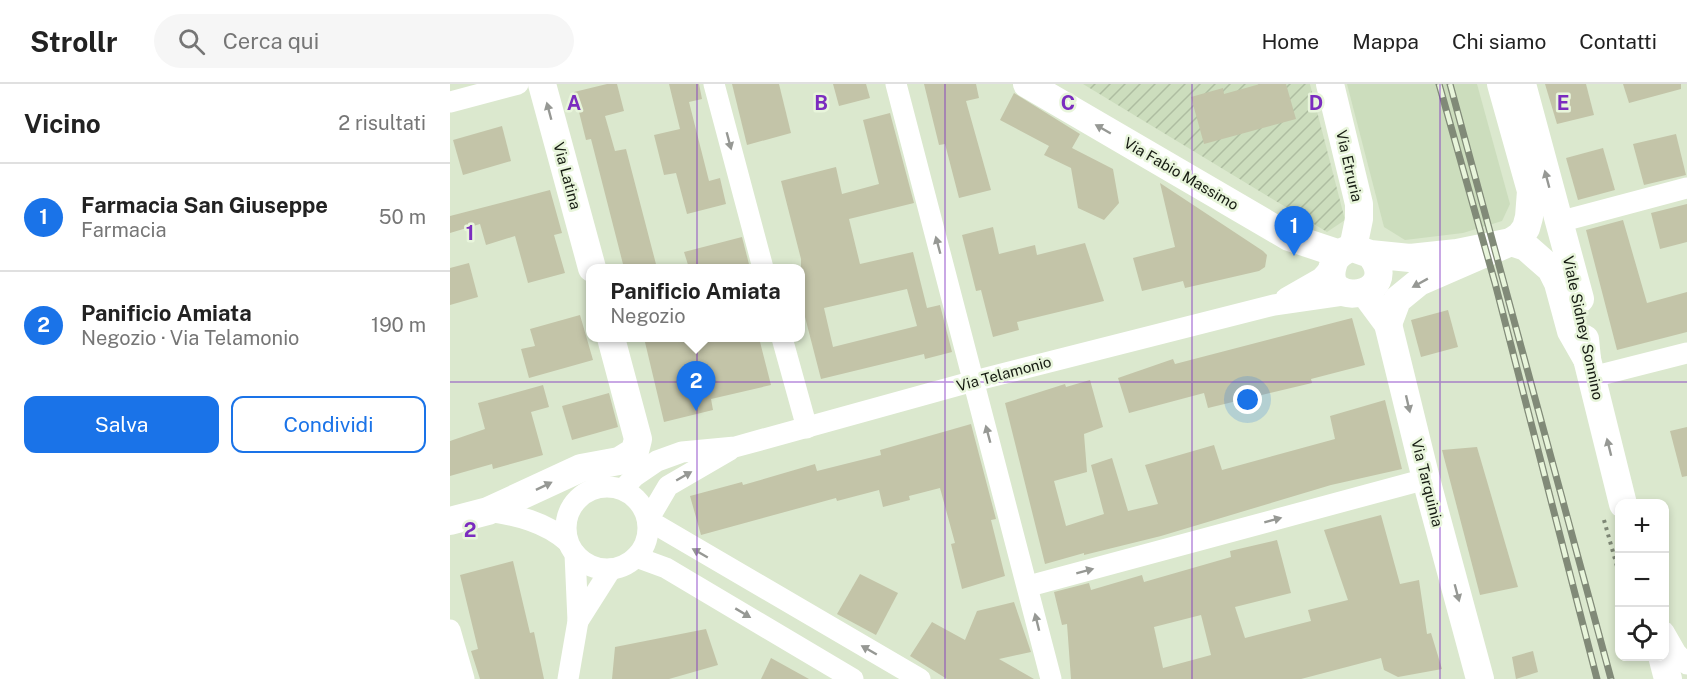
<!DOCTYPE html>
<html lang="it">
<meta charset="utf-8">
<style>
body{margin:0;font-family:"Public Sans",sans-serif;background:#f6f6f6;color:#222}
.controls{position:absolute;right:18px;bottom:18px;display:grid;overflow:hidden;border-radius:12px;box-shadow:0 3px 9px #0003}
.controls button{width:54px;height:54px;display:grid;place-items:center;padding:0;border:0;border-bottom:2px solid #e0e0e0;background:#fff;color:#222;font:30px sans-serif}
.you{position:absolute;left:798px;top:316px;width:21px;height:21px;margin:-15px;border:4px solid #fff;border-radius:50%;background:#1a73e8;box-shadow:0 0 0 9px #1a73e833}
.badge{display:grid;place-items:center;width:39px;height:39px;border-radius:50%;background:#1a73e8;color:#fff;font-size:20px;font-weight:700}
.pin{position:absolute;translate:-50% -50px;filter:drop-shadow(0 2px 3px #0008)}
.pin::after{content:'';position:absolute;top:32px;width:21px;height:18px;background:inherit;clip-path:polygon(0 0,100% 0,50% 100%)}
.popup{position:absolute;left:136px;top:180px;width:219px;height:78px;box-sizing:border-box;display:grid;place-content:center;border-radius:12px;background:#fff;filter:drop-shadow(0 2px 4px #0005);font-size:20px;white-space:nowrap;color:#767676}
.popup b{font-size:22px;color:#222}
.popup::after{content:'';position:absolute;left:50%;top:100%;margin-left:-12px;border:12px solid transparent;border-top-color:#fff}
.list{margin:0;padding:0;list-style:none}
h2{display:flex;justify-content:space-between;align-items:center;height:78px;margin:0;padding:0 24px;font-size:26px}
h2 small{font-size:20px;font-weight:400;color:#767676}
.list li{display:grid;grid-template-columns:39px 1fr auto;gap:18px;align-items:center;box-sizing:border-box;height:108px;padding:0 24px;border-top:2px solid #e0e0e0}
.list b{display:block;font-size:22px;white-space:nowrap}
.list p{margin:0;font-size:20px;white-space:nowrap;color:#767676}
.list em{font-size:20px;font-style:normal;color:#767676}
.actions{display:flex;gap:12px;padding:18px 24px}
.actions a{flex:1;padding:14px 0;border:2px solid #1a73e8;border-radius:12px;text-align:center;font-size:21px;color:#1a73e8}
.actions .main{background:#1a73e8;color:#fff}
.icon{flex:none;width:33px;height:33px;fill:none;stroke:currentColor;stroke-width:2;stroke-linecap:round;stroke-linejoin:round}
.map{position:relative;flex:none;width:1237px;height:595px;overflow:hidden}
header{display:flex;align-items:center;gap:36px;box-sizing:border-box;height:84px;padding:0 30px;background:#fff;border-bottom:2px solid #e0e0e0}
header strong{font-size:28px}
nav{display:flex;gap:33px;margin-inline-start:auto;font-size:21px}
.search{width:420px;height:54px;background:#f6f6f6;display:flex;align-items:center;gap:15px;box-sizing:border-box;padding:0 21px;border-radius:33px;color:#767676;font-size:22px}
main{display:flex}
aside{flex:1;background:#fff}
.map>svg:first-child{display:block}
</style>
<header>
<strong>Strollr</strong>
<div class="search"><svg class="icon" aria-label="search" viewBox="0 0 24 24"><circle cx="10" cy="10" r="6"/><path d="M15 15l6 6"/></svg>Cerca qui</div>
<nav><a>Home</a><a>Mappa</a><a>Chi siamo</a><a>Contatti</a></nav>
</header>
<main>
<aside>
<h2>Vicino<small>2 risultati</small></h2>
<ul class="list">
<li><span class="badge">1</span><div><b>Farmacia San Giuseppe</b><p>Farmacia</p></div><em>50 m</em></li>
<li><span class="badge">2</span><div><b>Panificio Amiata</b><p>Negozio · Via Telamonio</p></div><em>190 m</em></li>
</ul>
<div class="actions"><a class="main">Salva</a><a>Condividi</a></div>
</aside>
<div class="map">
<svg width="1237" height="595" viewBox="0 0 1237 595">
<defs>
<pattern id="industrial-furrows" width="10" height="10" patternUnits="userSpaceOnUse" patternTransform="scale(1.5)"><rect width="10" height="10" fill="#ccddbd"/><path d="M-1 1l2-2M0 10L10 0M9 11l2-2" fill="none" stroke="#aebda1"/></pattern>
</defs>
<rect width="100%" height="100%" fill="#dbe8ce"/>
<polygon fill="#ccddbd" points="897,0 1027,0 1060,120 1052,137 1013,149 955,156 934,143"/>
<polygon fill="url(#industrial-furrows)" points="633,0 860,0 895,136 877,148"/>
<g fill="#c3c4a8" fill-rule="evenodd">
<polygon points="157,0 167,0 174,27 155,32 165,67 176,65 207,184 174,184 141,55 136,56 124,8"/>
<polygon points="219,0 249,0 252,15 239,18 259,97 270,94 276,120 237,130 226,89 214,91 204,51 230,45"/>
<polygon points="282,0 329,0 341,49 297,61"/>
<polygon points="383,0 416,0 420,14 389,22"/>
<polygon points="474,0 526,0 529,14 516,17 541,106 509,114 495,60 489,61"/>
<polygon points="810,0 836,0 846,35 754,60 741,13 773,4 774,10"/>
<polygon points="1095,0 1136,0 1144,31 1107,40"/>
<polygon points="1173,0 1231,0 1231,5 1179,19"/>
<polygon points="564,9 630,50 622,64 663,85 669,119 654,136 628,124 621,84 594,71 599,62 550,36"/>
<path d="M440,29L464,119L399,135L410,180L463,168L477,224L490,221L502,268L475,275L474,270L371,295L355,233L351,234V175L331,97L386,83L392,110L429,100L413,36ZM457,205L467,242L383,263L374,224Z"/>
<polygon points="52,42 61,77 13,91 3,56"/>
<polygon points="1226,50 1236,91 1194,101 1183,60"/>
<polygon points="1153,64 1165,106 1128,116 1116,74"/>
<polygon points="710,99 813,167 817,171 815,183 809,187 735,204 733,197 692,207 683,174 725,163"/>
<polygon points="100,106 112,149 104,151 115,189 78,199 65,152 36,161 30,140 0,149 0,132"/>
<polygon points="1237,120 1237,158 1210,165 1201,129"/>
<polygon points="1173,136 1197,219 1237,208 1237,248 1167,266 1136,146"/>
<polygon points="543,143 549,170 585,161 587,171 635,159 654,217 567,238 569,246 543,253 531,206 526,207 512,151"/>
<polygon points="292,153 300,184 239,184 234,168"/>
<polygon points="19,179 28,213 0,221 0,184"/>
<polygon points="998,226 1008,263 971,273 961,236"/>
<polygon points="130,231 143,276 79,294 71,265 85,262 80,245"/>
<polygon points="902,234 915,281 861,295 862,299 758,324 754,309 679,329 668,294 723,275 725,280"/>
<polygon points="194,254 309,254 321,301 261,315 263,326 214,338"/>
<polygon points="640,296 653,343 634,350 637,388 604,397 616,442 654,430 641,381 662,374 678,427 708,420 695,381 764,361 772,386 885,355 880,332 935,316 952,385 881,401 711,452 634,471 634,469 595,480 555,319 615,300 616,303"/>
<polygon points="93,301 99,323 81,328 93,371 43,385 42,380 0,392 0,357 35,345 28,319"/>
<polygon points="159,309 168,343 122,356 112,322"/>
<polygon points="521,340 546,435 541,436 555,492 512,505 501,460 505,459 490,404 459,412 460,416 433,423 429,406 387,417 386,414 251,451 240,412 292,398 293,401 365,380 367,387 431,371 430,366"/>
<polygon points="1237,343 1237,392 1232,393 1220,347"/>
<polygon points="1027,363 1068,503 1030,511 992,366"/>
<path d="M931,431L950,500L969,496L977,550L981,549L992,585L948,593L934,586L931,574L851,595H621L617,540L612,541L604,508L639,499L641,506L692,491L694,498L781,473L780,467L827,456L841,509L785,523L795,554L861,537L858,526L898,516L874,446ZM751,531L761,571L713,584L704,543Z"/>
<polygon points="63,477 80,549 84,548 94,595 30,595 21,567 28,565 10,491"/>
<polygon points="410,490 448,509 426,551 387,530"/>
<polygon points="564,518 581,568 549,575 584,595 497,595 460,572 482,538 515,556 527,527"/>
<polygon points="256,545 268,581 219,595 162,595 165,563"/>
<polygon points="1083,567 1088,588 1066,595 1062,573"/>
<polygon points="321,574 359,595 311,595"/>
</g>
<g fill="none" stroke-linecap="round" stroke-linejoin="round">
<polyline stroke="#7e8775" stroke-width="4" stroke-dasharray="3 4.5" stroke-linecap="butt" points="1154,436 1170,493"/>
<g stroke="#fff" stroke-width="21">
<polyline points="264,0 313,184"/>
<polyline points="446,0 601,595"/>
<polyline points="0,18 68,0"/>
<polyline points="1120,135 1237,104"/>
<polyline points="836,214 871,194 882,182"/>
<polyline points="332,254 357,344"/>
<polyline points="1142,293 1237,269"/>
<polyline points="280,366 218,402 198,436 470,595"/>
<circle cx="157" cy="444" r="41"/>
<polyline points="173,405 185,392 207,377 232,368 285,363 524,297 824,221 900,210"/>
<path d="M38,427C66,431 96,438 118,458"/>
<polyline points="186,473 216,484 403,595"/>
<polyline points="579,502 976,395"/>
<polyline points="128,537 161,485"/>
<polyline points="0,546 14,595 0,594"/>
<polyline points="1214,548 1226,569 1237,580"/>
<polyline points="118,595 128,537 125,470"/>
</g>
<g stroke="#fff" stroke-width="28">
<polyline points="92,0 142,184"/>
<polyline points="577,0 839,153 890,170"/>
<polyline points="880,0 909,120 909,135 903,164"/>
<polyline points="1072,0 1130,215"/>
<path d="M920,170C955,213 869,227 883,181C885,171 894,166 903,164L920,170L960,174L1007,169L1061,158L1076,163L1101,185L1108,199L1121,247L1137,275"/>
<polyline points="915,209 938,240 976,395 1030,595"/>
<polyline points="938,240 947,216 969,198 1061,158 1070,152 1076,144 1079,133 1081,107 1051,0"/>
<polyline points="1135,255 1137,275 1173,420"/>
<polyline points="0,437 38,427 131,384 169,377 185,367 188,355 161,254"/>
<polyline points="1212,572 1218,595"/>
</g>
<g stroke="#818a78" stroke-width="7">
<g id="rail">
<polyline points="989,0 1045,199 1147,595"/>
<polyline points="1000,0 1161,595"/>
</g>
</g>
<use href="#rail" stroke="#e8f5db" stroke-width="4.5" stroke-dasharray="14" stroke-linecap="butt"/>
</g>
<defs><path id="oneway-solid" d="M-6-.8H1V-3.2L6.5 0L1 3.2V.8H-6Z" transform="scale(1.5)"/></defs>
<g fill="#969894">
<use href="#oneway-solid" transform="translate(99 27) rotate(-105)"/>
<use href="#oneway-solid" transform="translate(653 45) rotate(-150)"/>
<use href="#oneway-solid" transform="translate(279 57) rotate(75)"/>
<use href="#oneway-solid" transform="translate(1097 95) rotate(-105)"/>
<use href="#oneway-solid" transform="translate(488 161) rotate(-105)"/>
<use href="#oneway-solid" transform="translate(970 199) rotate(151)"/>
<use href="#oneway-solid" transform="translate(958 320) rotate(77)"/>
<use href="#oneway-solid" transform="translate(538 350) rotate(-105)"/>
<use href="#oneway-solid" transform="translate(1159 363) rotate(-104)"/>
<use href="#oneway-solid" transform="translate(234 392) rotate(-30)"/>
<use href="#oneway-solid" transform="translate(94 402) rotate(-26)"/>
<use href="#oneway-solid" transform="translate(823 436) rotate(-15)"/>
<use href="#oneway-solid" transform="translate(250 469) rotate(-150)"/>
<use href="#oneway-solid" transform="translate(635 487) rotate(-15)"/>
<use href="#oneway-solid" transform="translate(1007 509) rotate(75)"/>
<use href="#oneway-solid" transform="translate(293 529) rotate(31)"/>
<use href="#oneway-solid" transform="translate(587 538) rotate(-104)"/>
<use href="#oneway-solid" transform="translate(419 566) rotate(-150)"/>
</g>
<path fill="none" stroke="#7b2cbf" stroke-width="1.5" stroke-opacity="0.55" d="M247,0V595M495,0V595M742,0V595M990,0V595M0,298H1237"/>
<g text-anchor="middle" stroke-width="5" stroke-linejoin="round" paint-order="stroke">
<g font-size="15" fill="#161b12" stroke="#e8f5db">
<text transform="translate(899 82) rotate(77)" y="5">Via Etruria</text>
<text transform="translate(731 90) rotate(30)" y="5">Via Fabio Massimo</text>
<text transform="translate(117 92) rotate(75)" y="5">Via Latina</text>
<text transform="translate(1133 244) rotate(78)" y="5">Viale Sidney Sonnino</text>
<text transform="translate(554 290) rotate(-15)" y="5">Via Telamonio</text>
<text transform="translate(977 399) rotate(76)" y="5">Via Tarquinia</text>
</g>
</g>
<g font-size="20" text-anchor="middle" font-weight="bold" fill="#7b2cbf" stroke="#e8f5db" stroke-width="5" stroke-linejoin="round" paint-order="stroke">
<text x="124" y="26">A</text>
<text x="371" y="26">B</text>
<text x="618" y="26">C</text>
<text x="866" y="26">D</text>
<text x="1113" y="26">E</text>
<text x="20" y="156">1</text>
<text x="20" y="453">2</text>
</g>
</svg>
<div class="controls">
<button>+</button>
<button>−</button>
<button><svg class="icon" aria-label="locate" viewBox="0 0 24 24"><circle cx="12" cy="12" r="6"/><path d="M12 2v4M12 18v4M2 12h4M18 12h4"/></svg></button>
</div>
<div class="you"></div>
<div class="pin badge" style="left:844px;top:172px">1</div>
<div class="pin badge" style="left:246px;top:327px">2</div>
<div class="popup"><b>Panificio Amiata</b>Negozio</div>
</div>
</main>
